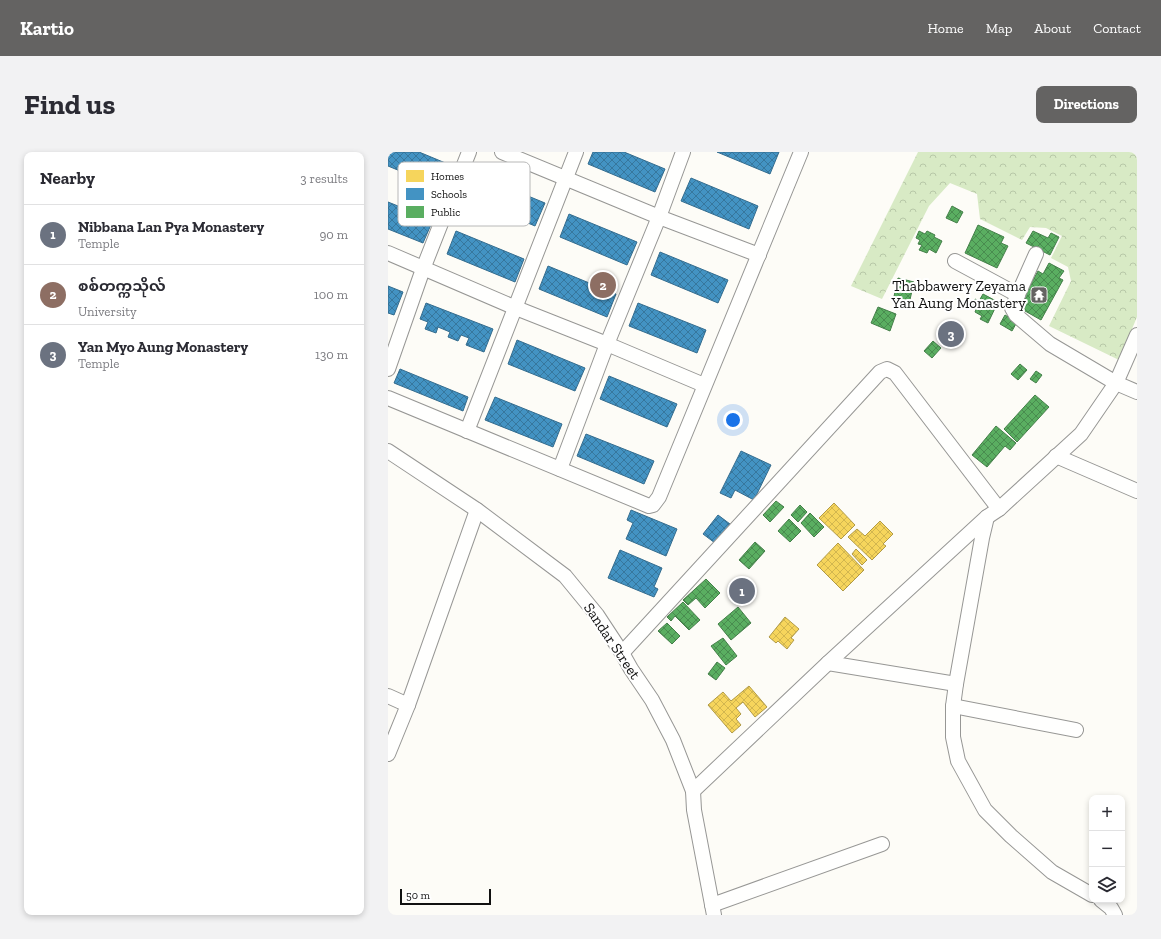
<!DOCTYPE html>
<meta charset="utf-8">
<style>
body{margin:0;font-family:"Zilla Slab","Noto Sans Myanmar",serif;background:#f2f2f3;color:#2b2b33}
.controls{position:absolute;right:12px;bottom:12px;display:grid;overflow:hidden;border-radius:8px;box-shadow:0 2px 6px #0003}
.controls button{width:36px;height:36px;display:grid;place-items:center;padding:0;border:0;border-bottom:1px solid #e1e1e2;background:#fff;color:#2b2b33;font:20px sans-serif}
.scale{position:absolute;left:12px;bottom:10px;width:91px;box-sizing:border-box;padding-left:4px;border:2px solid #111;border-top:0;font-size:11px;line-height:14px;white-space:nowrap;color:#111;-webkit-text-stroke:3px #fff;paint-order:stroke}
.you{position:absolute;left:345px;top:268px;width:14px;height:14px;margin:-10px;border:3px solid #fff;border-radius:50%;background:#1a73e8;box-shadow:0 0 0 6px #1a73e833}
.badge{display:grid;place-items:center;width:26px;height:26px;border-radius:50%;background:#646362;color:#fff;font-size:13px;font-weight:700}
.pin{position:absolute;translate:-50% -50%;border:2px solid #fff;box-shadow:0 1px 4px #0006}
.list{margin:0;padding:0;list-style:none}
h2{display:flex;justify-content:space-between;align-items:center;height:52px;margin:0;padding:0 16px;font-size:17px}
h2 small{font-size:13px;font-weight:400;color:#7c7c81}
.list li{display:grid;grid-template-columns:26px 1fr auto;gap:12px;align-items:center;box-sizing:border-box;height:60px;padding:0 16px;border-top:1px solid #e1e1e2}
.list b{display:block;font-size:15px;white-space:nowrap}
.list p{margin:0;font-size:13px;white-space:nowrap;color:#7c7c81}
.list em{font-size:13px;font-style:normal;color:#7c7c81}
.icon{flex:none;width:22px;height:22px;fill:none;stroke:currentColor;stroke-width:2;stroke-linecap:round;stroke-linejoin:round}
.map{position:relative;flex:none;width:749px;height:763px;overflow:hidden;border-radius:8px}
header{display:flex;align-items:center;gap:24px;box-sizing:border-box;height:56px;padding:0 20px;background:#646362;color:#fff}
header strong{font-size:19px}
nav{display:flex;gap:22px;margin-inline-start:auto;font-size:14px}
.intro{display:flex;align-items:center;justify-content:space-between;box-sizing:border-box;height:96px;padding:0 24px}
h1{margin:0;font-size:28px}
.button{padding:10px 18px;border-radius:8px;background:#646362;color:#fff;font-size:14px;font-weight:700}
main{display:flex;gap:24px;padding:0 24px}
aside{flex:1;background:#fff;border-radius:8px;box-shadow:0 2px 6px #0003}
.map>svg:first-child{display:block}
</style>
<header>
<strong>Kartio</strong>
<nav><a>Home</a><a>Map</a><a>About</a><a>Contact</a></nav>
</header>
<div class="intro"><h1>Find us</h1><a class="button">Directions</a></div>
<main>
<aside>
<h2>Nearby<small>3 results</small></h2>
<ul class="list">
<li><span class="badge" style="background:#6b7280">1</span><div><b>Nibbana Lan Pya Monastery</b><p>Temple</p></div><em>90 m</em></li>
<li><span class="badge" style="background:#8d6e63">2</span><div><b>စစ်‌တက္ကသိုလ်</b><p>University</p></div><em>100 m</em></li>
<li><span class="badge" style="background:#6b7280">3</span><div><b>Yan Myo Aung Monastery</b><p>Temple</p></div><em>130 m</em></li>
</ul>
</aside>
<div class="map">
<svg width="749" height="763" viewBox="0 0 749 763">
<defs>
<pattern id="forest-crowns" width="20" height="18" patternUnits="userSpaceOnUse"><rect width="20" height="18" fill="#d8eac5"/><path d="M2 6a3 3 0 1 1 6 0M12 15a3 3 0 1 1 6 0" fill="none" stroke="#b8c8a8"/></pattern>
<pattern id="homes-cross-hatch" width="8" height="8" patternUnits="userSpaceOnUse"><rect width="8" height="8" fill="#f6d55c"/><path d="M0 0l8 8M0 8l8-8" fill="none" stroke="#d2b64f"/></pattern>
<pattern id="schools-cross-hatch" width="8" height="8" patternUnits="userSpaceOnUse"><rect width="8" height="8" fill="#4393c3"/><path d="M0 0l8 8M0 8l8-8" fill="none" stroke="#37779d"/></pattern>
<pattern id="public-cross-hatch" width="8" height="8" patternUnits="userSpaceOnUse"><rect width="8" height="8" fill="#5aae61"/><path d="M0 0l8 8M0 8l8-8" fill="none" stroke="#498c4f"/></pattern>
</defs>
<rect width="100%" height="100%" fill="#fdfcf7"/>
<polygon fill="url(#forest-crowns)" points="530,0 749,0 749,165 731,208 661,174 683,129 680,115 663,106 674,84 658,76 642,75 634,88 592,67 589,42 562,31 541,54 494,147 463,134"/>
<g fill="url(#homes-cross-hatch)" stroke="#b19a46">
<polygon points="446,351 467,373 453,387 431,366"/>
<polygon points="492,369 505,382 495,392 498,394 484,408 460,385 469,377 477,384"/>
<polygon points="450,391 476,418 455,439 429,413"/>
<polygon points="468,397 479,408 474,413 464,402"/>
<polygon points="397,465 411,477 403,486 406,488 399,497 390,489 388,491 381,485"/>
<polygon points="361,534 379,555 367,565 355,550 348,556 353,562 348,567 353,573 344,581 320,553 335,540 343,549"/>
</g>
<g fill="url(#schools-cross-hatch)" stroke="#346c8e">
<polygon points="0,0 31,0 67,15 58,38 0,14"/>
<polygon points="205,0 236,0 277,17 267,40 200,12"/>
<polygon points="329,0 391,0 382,22"/>
<polygon points="89,23 157,51 147,74 80,46"/>
<polygon points="303,26 370,54 361,77 293,49"/>
<polygon points="0,50 45,68 35,91 0,77"/>
<polygon points="181,62 249,90 239,113 172,85"/>
<polygon points="68,79 136,107 127,130 59,102"/>
<polygon points="272,100 340,128 330,151 263,123"/>
<polygon points="160,114 228,142 219,165 151,137"/>
<polygon points="0,134 15,140 6,163 0,161"/>
<polygon points="38,151 105,177 96,200 78,193 81,186 73,183 70,189 60,185 62,180 50,175 48,181 37,177 40,170 32,167"/>
<polygon points="250,151 318,178 309,201 241,174"/>
<polygon points="129,188 197,216 187,239 120,212"/>
<polygon points="12,217 80,245 75,259 6,231"/>
<polygon points="221,224 289,252 279,275 212,247"/>
<polygon points="107,245 174,272 165,295 97,268"/>
<polygon points="198,282 266,309 256,332 189,304"/>
<polygon points="353,299 383,313 366,348 347,338 343,346 332,341"/>
<polygon points="243,358 289,377 278,404 238,387 245,371 239,368"/>
<polygon points="330,363 342,372 327,391 315,382"/>
<polygon points="232,398 274,416 266,435 270,437 266,445 220,426"/>
</g>
<g fill="url(#public-cross-hatch)" stroke="#447f49">
<polygon points="564,54 575,60 569,71 558,66"/>
<polygon points="590,73 616,85 613,91 620,94 609,116 577,101"/>
<polygon points="531,79 537,82 539,79 547,83 546,85 554,89 548,101 541,97 539,101 531,98 534,93 530,92 532,88 528,86"/>
<polygon points="645,79 660,86 663,81 671,85 662,103 638,91"/>
<polygon points="661,111 676,119 671,126 675,128 653,168 630,155 650,119 655,122"/>
<polygon points="510,126 526,130 521,152 505,149"/>
<polygon points="595,142 610,150 600,171 592,167 594,164 587,160 589,155 584,153 587,147 591,149"/>
<polygon points="490,155 508,162 502,179 483,171"/>
<polygon points="617,163 629,170 624,179 612,172"/>
<polygon points="545,189 553,196 544,206 536,199"/>
<polygon points="632,212 639,218 630,228 623,222"/>
<polygon points="648,219 654,223 648,231 642,227"/>
<polygon points="647,243 661,255 629,290 616,277"/>
<polygon points="608,274 628,291 622,298 617,294 599,315 584,303"/>
<polygon points="388,349 396,355 382,370 375,363"/>
<polygon points="412,353 419,360 410,370 403,363"/>
<polygon points="422,361 436,375 426,385 413,371"/>
<polygon points="401,367 413,379 402,390 390,379"/>
<polygon points="367,390 377,399 361,417 351,408"/>
<polygon points="318,427 332,441 317,456 308,446 300,453 295,448"/>
<polygon points="295,450 312,468 301,478 287,464 283,469 279,465"/>
<polygon points="350,455 363,471 343,488 330,472"/>
<polygon points="279,471 292,484 284,492 270,479"/>
<polygon points="335,486 349,504 338,513 323,494"/>
<polygon points="329,510 337,516 328,528 320,522"/>
</g>
<g fill="none" stroke-linecap="round" stroke-linejoin="round">
<g stroke="#979795" stroke-width="16">
<g id="minor">
<polyline points="114,0 271,65 371,103"/>
<polyline points="0,101 128,156 219,192 316,233"/>
<polyline points="648,102 624,156 628,163 662,192 728,231 749,240"/>
<polyline points="567,109 630,143"/>
<polyline points="0,217 35,117 81,0"/>
<polyline points="0,246 261,354 265,353 271,345 413,0"/>
<polyline points="79,279 188,0"/>
<polyline points="0,299 89,358 177,424 209,463 234,501 243,517 264,548 285,588 305,639 306,658 326,763"/>
<polyline points="668,304 749,339"/>
<polyline points="172,317 219,192 271,65 295,0"/>
<polyline points="599,365 594,386 568,532 565,554 565,585 570,609 597,658 623,684 664,720 704,743"/>
<polyline points="234,501 492,220 499,217 507,221 611,357"/>
<polyline points="440,511 568,532"/>
<polyline points="0,544 20,553"/>
<polyline points="565,554 688,578"/>
<polyline points="0,602 20,553 89,358"/>
<polyline points="305,639 440,511 599,365 611,357 693,282 728,231 749,183"/>
<polyline points="713,748 723,756 727,763"/>
<polyline points="324,753 494,692"/>
</g>
</g>
<use href="#minor" stroke="#fffffe" stroke-width="14"/>
</g>
<defs>
<g id="temple-square" transform="scale(0.9)"><rect x="-9" y="-9" width="18" height="18" rx="4" fill="#646362" stroke="#fff"/><path d="M0-6L5-2H3V0L6.5 2.5H4V6H1.5V3h-3V6H-4V2.5H-6.5L-3 0V-2H-5Z" fill="#fff"/></g>
</defs>
<g fill-rule="evenodd">
<use href="#temple-square" x="651" y="143"/>
</g>
<g text-anchor="middle" stroke-width="4" stroke-linejoin="round" paint-order="stroke">
<g font-size="15" fill="#111" stroke="#fff" text-anchor="end">
<text x="638" y="139">Thabbawery Zeyama<tspan x="638" dy="17">Yan Aung Monastery</tspan></text>
</g>
<g font-size="15" fill="#111" stroke="#fff">
<text transform="translate(224 489) rotate(56)" y="5">Sandar Street</text>
</g>
</g>
<rect x="10" y="10" width="132" height="64" rx="6" fill="#fff" stroke="#b8b8b8" stroke-width="1"/>
<rect x="18" y="18" width="18" height="12" fill="#f6d55c"/>
<rect x="18" y="36" width="18" height="12" fill="#4393c3"/>
<rect x="18" y="54" width="18" height="12" fill="#5aae61"/>
<g font-size="11" fill="#111">
<text x="43" y="28">Homes</text>
<text x="43" y="46">Schools</text>
<text x="43" y="64">Public</text>
</g>
</svg>
<div class="controls">
<button>+</button>
<button>−</button>
<button><svg class="icon" aria-label="layers" viewBox="0 0 24 24"><path d="M12 4l9 5-9 5-9-5zM3 14l9 5 9-5"/></svg></button>
</div>
<div class="scale">50 m</div>
<div class="you"></div>
<div class="pin badge" style="left:354px;top:439px;background:#6b7280">1</div>
<div class="pin badge" style="left:215px;top:133px;background:#8d6e63">2</div>
<div class="pin badge" style="left:563px;top:182px;background:#6b7280">3</div>
</div>
</main>
